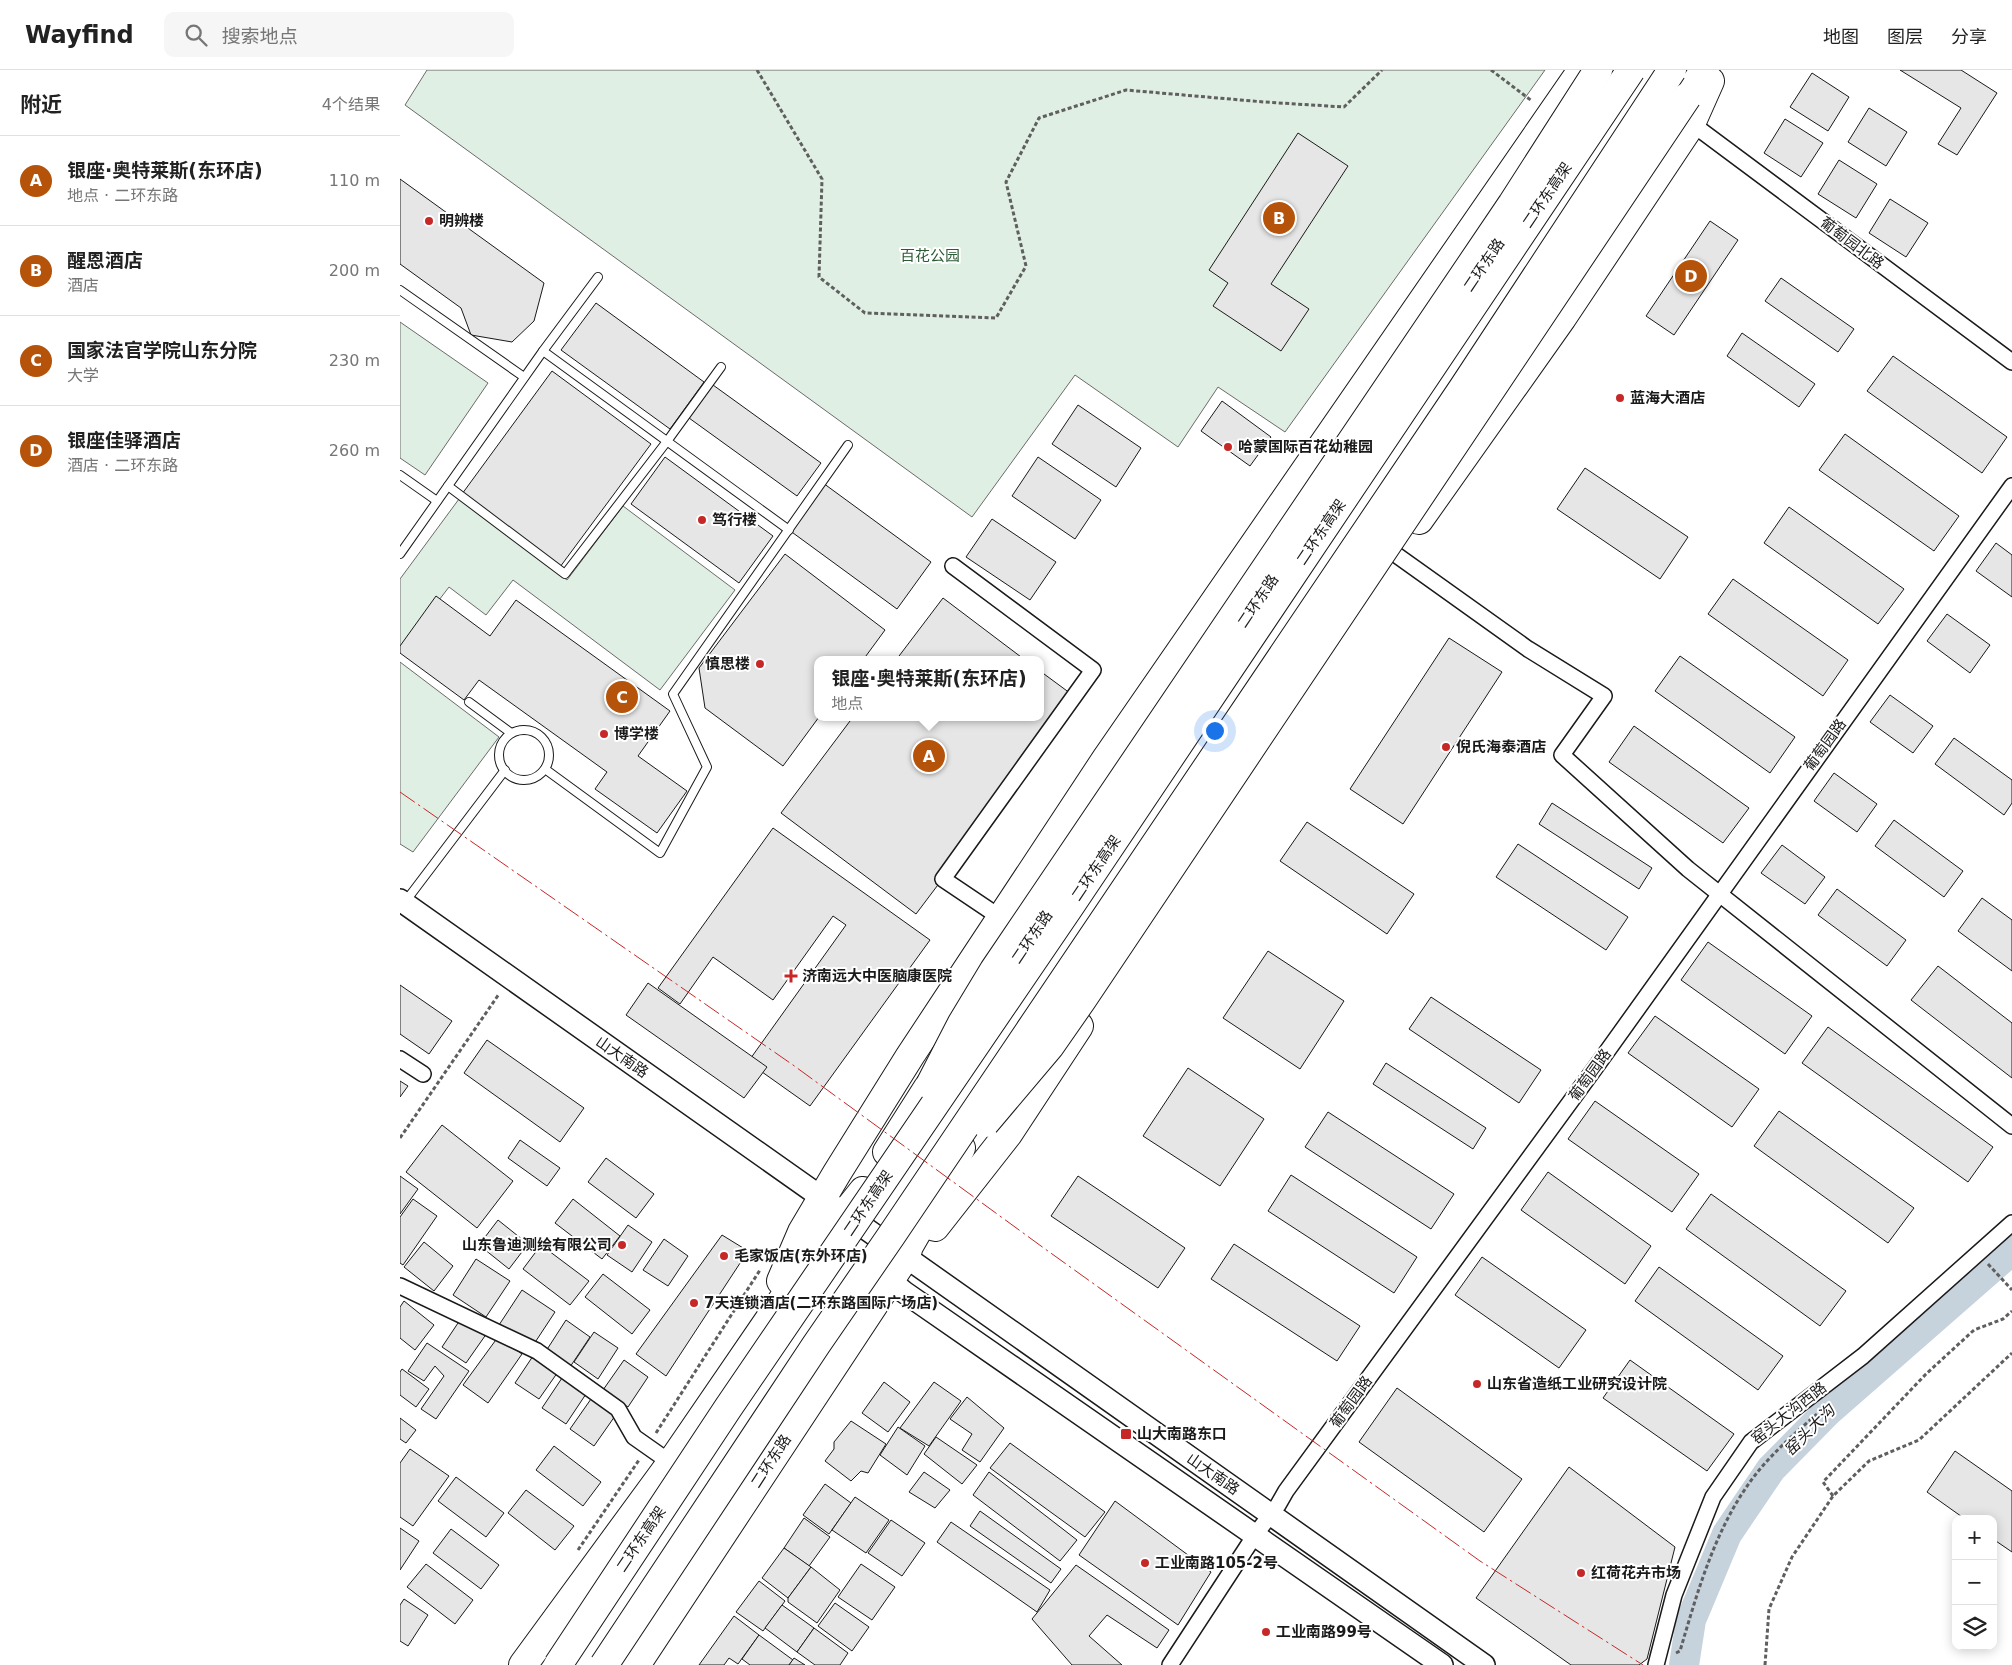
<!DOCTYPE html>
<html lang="zh">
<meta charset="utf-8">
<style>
body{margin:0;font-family:"DejaVu Sans","Noto Sans SC",sans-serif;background:#f6f6f6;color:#222}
.controls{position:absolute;right:15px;bottom:15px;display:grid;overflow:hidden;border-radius:10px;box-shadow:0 2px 12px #0003}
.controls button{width:45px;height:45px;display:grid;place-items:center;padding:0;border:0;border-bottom:1px solid #e0e0e0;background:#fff;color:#222;font:25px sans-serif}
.you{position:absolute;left:814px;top:660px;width:18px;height:18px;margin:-12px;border:4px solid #fff;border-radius:50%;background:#1a73e8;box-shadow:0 0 0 8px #1a73e833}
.badge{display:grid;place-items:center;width:32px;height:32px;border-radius:50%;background:#b45309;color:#fff;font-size:16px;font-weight:700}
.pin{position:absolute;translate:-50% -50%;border:2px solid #fff;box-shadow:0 1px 5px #0006}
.popup{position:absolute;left:414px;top:586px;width:230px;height:65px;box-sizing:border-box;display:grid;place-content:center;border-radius:10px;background:#fff;filter:drop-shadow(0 1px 4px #0005);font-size:16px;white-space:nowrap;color:#767676}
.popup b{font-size:19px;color:#222}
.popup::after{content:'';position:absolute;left:50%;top:100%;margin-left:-10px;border:10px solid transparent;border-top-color:#fff}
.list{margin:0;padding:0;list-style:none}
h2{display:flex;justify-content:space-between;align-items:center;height:65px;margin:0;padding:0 20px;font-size:21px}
h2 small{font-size:16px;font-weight:400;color:#767676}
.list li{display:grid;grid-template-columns:32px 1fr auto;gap:15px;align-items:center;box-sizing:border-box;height:90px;padding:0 20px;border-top:1px solid #e0e0e0}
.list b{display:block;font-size:19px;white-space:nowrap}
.list p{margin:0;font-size:16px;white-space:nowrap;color:#767676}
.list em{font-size:16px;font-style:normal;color:#767676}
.icon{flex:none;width:28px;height:28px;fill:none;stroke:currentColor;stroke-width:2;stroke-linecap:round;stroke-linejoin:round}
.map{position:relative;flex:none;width:1612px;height:1595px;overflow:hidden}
header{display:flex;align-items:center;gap:30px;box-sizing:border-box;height:70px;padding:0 25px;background:#fff;border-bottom:1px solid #e0e0e0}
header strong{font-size:24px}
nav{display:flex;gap:28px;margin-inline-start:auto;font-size:18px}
.search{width:350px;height:45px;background:#f6f6f6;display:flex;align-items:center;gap:12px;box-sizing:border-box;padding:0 18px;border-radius:10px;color:#767676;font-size:19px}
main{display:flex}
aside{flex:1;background:#fff}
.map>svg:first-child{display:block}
</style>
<header>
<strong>Wayfind</strong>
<div class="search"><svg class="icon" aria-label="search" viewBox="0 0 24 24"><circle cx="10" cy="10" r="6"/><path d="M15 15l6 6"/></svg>搜索地点</div>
<nav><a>地图</a><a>图层</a><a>分享</a></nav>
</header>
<main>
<aside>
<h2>附近<small>4个结果</small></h2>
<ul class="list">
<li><span class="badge">A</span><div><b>银座·奥特莱斯(东环店)</b><p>地点 · 二环东路</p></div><em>110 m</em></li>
<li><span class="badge">B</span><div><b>醒恩酒店</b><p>酒店</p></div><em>200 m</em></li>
<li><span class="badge">C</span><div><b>国家法官学院山东分院</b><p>大学</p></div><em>230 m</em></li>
<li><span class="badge">D</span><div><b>银座佳驿酒店</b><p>酒店 · 二环东路</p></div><em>260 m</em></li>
</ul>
</aside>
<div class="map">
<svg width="1612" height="1595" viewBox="0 0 1612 1595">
<rect width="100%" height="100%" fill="#fff"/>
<g fill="#e0efe3" stroke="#6a6a6a">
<polygon points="27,0 1145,0 885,362 818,317 778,377 675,305 572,447 5,35"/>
<polygon points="0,252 88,313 25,405 0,388"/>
<polygon points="59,429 167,510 223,436 335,520 260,620 113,510 86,545 49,517 0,581 0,509"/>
<polygon points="0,592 99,667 13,782 0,774"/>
</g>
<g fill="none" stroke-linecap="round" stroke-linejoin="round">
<polyline stroke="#c6d2dc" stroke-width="30" points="1284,1595 1291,1550 1327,1464 1371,1399 1427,1342 1612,1180"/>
</g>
<g fill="#e6e6e6" stroke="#1a1a1a">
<polygon points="1500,0 1561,0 1597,23 1557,85 1538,74 1561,38"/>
<polygon points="1412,3 1449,27 1428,61 1390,37"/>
<polygon points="1469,38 1507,62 1486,96 1448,72"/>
<polygon points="1385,49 1423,73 1401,107 1364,83"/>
<polygon points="898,63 948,96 871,214 909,239 881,281 813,236 828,213 809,200"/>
<polygon points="1439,90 1477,114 1456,148 1418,124"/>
<polygon points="0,109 144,213 134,251 112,272 71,265 61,238 0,194"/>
<polygon points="1490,129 1528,153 1506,187 1469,163"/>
<polygon points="1310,151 1338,170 1274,265 1246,246"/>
<polygon points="1381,208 1454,259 1438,282 1365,231"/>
<polygon points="196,233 304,312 270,359 161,280"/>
<polygon points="1342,263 1415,314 1399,337 1327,286"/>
<polygon points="1493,286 1607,367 1582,403 1467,321"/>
<polygon points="152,301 251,374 160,497 62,424"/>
<polygon points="313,315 421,393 397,426 289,348"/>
<polygon points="822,331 871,367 850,396 801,361"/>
<polygon points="678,335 741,378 716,417 652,374"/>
<polygon points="1445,364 1559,446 1534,481 1419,400"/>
<polygon points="265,387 373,466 339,513 231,434"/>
<polygon points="638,387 701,430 675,469 612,426"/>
<polygon points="1185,398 1288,467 1260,509 1157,439"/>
<polygon points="423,413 531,492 497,539 389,460"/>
<polygon points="1389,437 1504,519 1478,554 1364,473"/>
<polygon points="592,449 656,492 630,530 566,487"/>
<polygon points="1596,473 1612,485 1612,527 1576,501"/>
<polygon points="385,484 485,560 463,590 418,590 418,647 419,647 383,696 305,638 299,598"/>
<polygon points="1333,509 1448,590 1423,626 1308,544"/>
<polygon points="36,526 90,566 116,530 270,641 238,686 287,721 257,763 195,719 207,702 79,610 64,630 0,583 0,576"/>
<polygon points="543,528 625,590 496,590"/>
<polygon points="1547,544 1590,575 1570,603 1527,571"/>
<polygon points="1049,568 1102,602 1003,754 950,719"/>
<polygon points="1280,586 1395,667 1370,703 1255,621"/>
<polygon points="640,601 678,629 516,844 381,743 453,647 640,647"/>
<polygon points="1490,625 1533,656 1513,683 1470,652"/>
<polygon points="1234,656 1349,738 1323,773 1209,692"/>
<polygon points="1554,668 1612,710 1612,733 1604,745 1535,694"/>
<polygon points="1434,703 1477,734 1457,762 1414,731"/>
<polygon points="1152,733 1252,798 1239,819 1139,754"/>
<polygon points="1494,750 1563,801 1544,827 1475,776"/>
<polygon points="907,752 1014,824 987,864 880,791"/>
<polygon points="373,758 530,870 410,1036 348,992 446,855 433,846 373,930 313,887 280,934 258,918"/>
<polygon points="1118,774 1228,847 1206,880 1096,807"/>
<polygon points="1382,775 1425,807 1405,834 1361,803"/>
<polygon points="1437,819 1506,870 1487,896 1418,845"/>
<polygon points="1582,828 1612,850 1612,901 1558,861"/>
<polygon points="1308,872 1412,946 1385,984 1281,910"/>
<polygon points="868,881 944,931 900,999 823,948"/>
<polygon points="1538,896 1612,953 1612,1008 1511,930"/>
<polygon points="248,913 367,997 344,1028 226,945"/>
<polygon points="0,915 52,951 29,984 0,964"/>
<polygon points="1031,927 1141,1000 1119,1033 1009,959"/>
<polygon points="1255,946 1359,1019 1332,1057 1228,983"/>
<polygon points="1428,957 1593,1077 1568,1112 1402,993"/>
<polygon points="87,970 184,1038 160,1072 64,1003"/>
<polygon points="986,993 1086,1058 1073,1079 973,1014"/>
<polygon points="788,998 864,1049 820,1116 743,1066"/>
<polygon points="0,1011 8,1016 0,1027"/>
<polygon points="1195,1031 1299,1104 1272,1142 1168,1069"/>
<polygon points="1379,1041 1514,1138 1488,1173 1354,1076"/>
<polygon points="928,1042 1054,1124 1031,1159 905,1077"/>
<polygon points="42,1055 113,1111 77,1158 6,1102"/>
<polygon points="120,1070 160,1098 147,1116 108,1088"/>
<polygon points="206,1088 254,1124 236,1148 188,1112"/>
<polygon points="1148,1102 1251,1176 1225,1214 1121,1140"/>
<polygon points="891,1105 1017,1187 994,1223 868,1141"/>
<polygon points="0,1106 18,1119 0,1144"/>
<polygon points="678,1106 785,1178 758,1218 651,1146"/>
<polygon points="1311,1124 1446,1221 1420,1256 1286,1159"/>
<polygon points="13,1129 37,1146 3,1195 0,1193 0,1147"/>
<polygon points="173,1129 220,1166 202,1189 155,1153"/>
<polygon points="98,1150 128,1174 109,1199 79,1175"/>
<polygon points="228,1155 252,1172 232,1202 207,1185"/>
<polygon points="322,1165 348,1181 266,1306 236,1284"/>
<polygon points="264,1169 288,1186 268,1216 243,1200"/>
<polygon points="24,1172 53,1196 34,1221 4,1197"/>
<polygon points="834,1174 960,1256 937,1291 811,1209"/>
<polygon points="141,1175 189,1211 170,1235 123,1199"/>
<polygon points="1082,1187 1186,1260 1159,1298 1055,1225"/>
<polygon points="76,1189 110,1211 86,1247 53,1225"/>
<polygon points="1259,1197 1383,1286 1358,1320 1235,1231"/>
<polygon points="203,1204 250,1240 232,1264 185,1227"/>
<polygon points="122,1220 155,1242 132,1277 99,1255"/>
<polygon points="4,1231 34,1255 15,1280 0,1268 0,1237"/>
<polygon points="62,1247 87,1263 66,1293 42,1277"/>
<polygon points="166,1250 190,1267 170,1297 146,1281"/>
<polygon points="194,1262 218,1278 198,1309 174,1292"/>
<polygon points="98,1267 122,1284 88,1333 63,1315"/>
<polygon points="27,1273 69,1301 36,1349 21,1339 44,1306 35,1296 24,1311 8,1301"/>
<polygon points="135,1283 160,1299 139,1329 115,1313"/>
<polygon points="224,1290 248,1307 228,1337 203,1320"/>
<polygon points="1230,1290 1334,1364 1307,1401 1203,1328"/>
<polygon points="2,1299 29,1319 16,1337 0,1325 0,1302"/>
<polygon points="162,1308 186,1324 166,1354 142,1338"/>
<polygon points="484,1312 510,1332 488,1362 462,1343"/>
<polygon points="534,1312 561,1331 529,1376 500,1358"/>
<polygon points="997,1318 1122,1409 1084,1462 959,1372"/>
<polygon points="567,1327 604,1358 580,1392 562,1380 572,1364 550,1349"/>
<polygon points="191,1329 215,1346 194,1376 170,1359"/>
<polygon points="0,1348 16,1360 6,1373 0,1369"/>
<polygon points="451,1351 486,1374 468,1403 461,1401 451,1411 425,1391 434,1379 434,1372"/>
<polygon points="498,1357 525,1376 507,1405 480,1385"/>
<polygon points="536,1367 577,1395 562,1414 524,1384"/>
<polygon points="610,1373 705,1442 685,1467 590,1398"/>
<polygon points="154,1376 201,1412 183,1436 136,1400"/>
<polygon points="10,1379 49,1406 13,1456 0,1447 0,1393"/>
<polygon points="1555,1381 1612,1421 1612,1482 1593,1469 1593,1449 1565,1449 1527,1422"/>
<polygon points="1169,1397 1275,1477 1247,1589 1239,1595 1171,1595 1076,1528"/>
<polygon points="524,1402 550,1420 535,1438 509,1422"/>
<polygon points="589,1402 677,1470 660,1491 573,1425"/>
<polygon points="56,1407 104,1443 86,1467 38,1431"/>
<polygon points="425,1414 451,1433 429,1464 403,1445"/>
<polygon points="126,1420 174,1456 155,1480 108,1443"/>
<polygon points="455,1427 489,1450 466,1483 432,1460"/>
<polygon points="715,1431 811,1502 778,1555 679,1485"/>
<polygon points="580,1441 661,1499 651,1513 570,1456"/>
<polygon points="404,1448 430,1467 409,1496 384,1478"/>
<polygon points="491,1450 525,1473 502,1506 468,1483"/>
<polygon points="551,1452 650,1520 637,1542 537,1472"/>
<polygon points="0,1458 19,1471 0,1500"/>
<polygon points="51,1459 99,1495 81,1519 33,1483"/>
<polygon points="384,1478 411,1497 388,1528 362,1508"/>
<polygon points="26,1494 73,1530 55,1554 7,1517"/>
<polygon points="461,1494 495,1517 472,1550 438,1527"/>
<polygon points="676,1495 769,1560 757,1578 707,1545 689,1566 722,1595 672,1595 632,1549"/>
<polygon points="411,1497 440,1520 417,1553 388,1532 388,1528"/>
<polygon points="359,1511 385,1531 363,1561 336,1542"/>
<polygon points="4,1529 28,1545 8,1576 0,1571 0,1535"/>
<polygon points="435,1533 469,1557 452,1581 418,1556"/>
<polygon points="382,1535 414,1558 397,1582 365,1558"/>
<polygon points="334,1546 359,1565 338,1594 329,1588 324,1595 299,1595"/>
<polygon points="414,1558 448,1583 440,1595 415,1595 397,1582"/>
<polygon points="359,1565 393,1590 389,1595 350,1595 342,1589"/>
<polygon points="394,1588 405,1595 389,1595"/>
</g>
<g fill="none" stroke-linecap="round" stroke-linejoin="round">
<g stroke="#1a1a1a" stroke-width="10">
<g id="lane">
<polyline points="0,220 124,307"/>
<polyline points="143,281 389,460"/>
<polyline points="0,405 37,431"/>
<polyline points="48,416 165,504 268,370 321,297"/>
<polyline points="0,484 143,281 198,207"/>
<polyline points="69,632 111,663"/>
<circle cx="124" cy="685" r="25"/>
<polyline points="145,699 260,783 307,697 273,624 448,375"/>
<polyline points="5,832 105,700"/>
</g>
</g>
<g stroke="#1a1a1a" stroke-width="18">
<g id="street">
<polyline points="1291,53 1612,292"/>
<polyline points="995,484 1128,579 1204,626 1162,685 1288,799 1612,1056"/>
<polyline points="553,496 693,600 543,809 601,848"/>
<polyline points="0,989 23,1004"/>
<polyline points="0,1216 137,1281 218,1339 234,1367 271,1393"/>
<polyline points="770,1595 855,1465 878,1435 886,1421 1198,994 1612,416"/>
<polyline points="1256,1595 1274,1525 1313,1427 1351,1372 1463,1286 1612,1153"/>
</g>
</g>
<g stroke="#1a1a1a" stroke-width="24">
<g id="secondary">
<polyline points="0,830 1084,1595"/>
<polyline points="482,1197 490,1210 504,1222 1042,1595"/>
</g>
</g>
<g stroke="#1a1a1a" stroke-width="30">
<g id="highway">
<polyline points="1267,41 1287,27 1304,0"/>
<polyline points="1019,450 1162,248 1290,56 1310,11"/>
<polyline points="487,1082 527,1019 545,995"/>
<polyline points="535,1157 608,1064 679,956"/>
<polyline points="381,1211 402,1162 437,1103 510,986 706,689 1182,0"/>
<polyline points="123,1595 271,1393 423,1171 463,1121"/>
<polyline points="236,1595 506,1186 509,1176 532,1136 561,1078"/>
</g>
</g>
<g stroke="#5f5f5f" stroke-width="3" stroke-dasharray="4 2.5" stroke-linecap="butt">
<polyline points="357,0 422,109 419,207 465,243 596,248 626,196 606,112 639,48 726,20 864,32 944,37 982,0"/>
<polyline points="1091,0 1132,31"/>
<polyline points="0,1068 99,924"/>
<polyline points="1588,1194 1612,1220"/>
<polyline points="256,1363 360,1200"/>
<polyline points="1433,1426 1423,1412 1526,1304 1574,1260 1603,1249 1612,1241"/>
<polyline points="178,1480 239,1390"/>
<path d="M1276,1583L1280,1581C1298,1520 1316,1455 1356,1404C1374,1381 1402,1357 1424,1338"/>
<polyline points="1365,1595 1369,1539 1392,1487 1433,1426 1469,1391 1519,1370 1612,1283"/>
</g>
<use href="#lane" stroke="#fff" stroke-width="8"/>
<use href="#street" stroke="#fff" stroke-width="15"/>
<use href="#secondary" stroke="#fff" stroke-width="21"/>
<use href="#highway" stroke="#fff" stroke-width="28"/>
<g stroke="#1a1a1a" stroke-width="30" stroke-linecap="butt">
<g id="highway-bridge">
<polyline points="530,1015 562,953 594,900 1112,134 1198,0"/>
<polyline points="585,1053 650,976 682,930 1287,27"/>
<polyline points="158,1595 328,1338 670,836 1231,0"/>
<polyline points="204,1595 416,1275 491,1166 1063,318 1272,0"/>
</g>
</g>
<use href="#highway-bridge" stroke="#fff" stroke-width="28"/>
<polyline stroke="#c62828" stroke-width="1" stroke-dasharray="18 4 2.5 4" stroke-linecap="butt" points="0,722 393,995 641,1176 1080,1491 1243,1595"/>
</g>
<g fill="#c62828" stroke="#fff" stroke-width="2">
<circle cx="29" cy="151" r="5"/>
<circle cx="1220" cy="328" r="5"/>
<circle cx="828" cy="377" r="5"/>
<circle cx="302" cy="450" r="5"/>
<circle cx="360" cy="594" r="5"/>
<circle cx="204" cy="664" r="5"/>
<circle cx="1046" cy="677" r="5"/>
<path d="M388.5 898.5h5v5h5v5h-5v5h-5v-5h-5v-5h5z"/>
<circle cx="222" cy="1175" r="5"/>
<circle cx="324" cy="1186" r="5"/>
<circle cx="294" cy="1233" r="5"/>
<circle cx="1077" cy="1314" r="5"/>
<rect x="720" y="1358" width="12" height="12" rx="2.5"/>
<circle cx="745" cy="1493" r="5"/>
<circle cx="1181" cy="1503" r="5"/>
<circle cx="866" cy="1562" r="5"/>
</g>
<g text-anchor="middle" stroke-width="4" stroke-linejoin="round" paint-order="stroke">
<g font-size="15" fill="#1a1a1a" stroke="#fff">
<text transform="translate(1147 125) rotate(-56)" y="5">二环东高架</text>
<text transform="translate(1452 173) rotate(37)" y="5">葡萄园北路</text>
<text transform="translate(1084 195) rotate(-56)" y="5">二环东路</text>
<text transform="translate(921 462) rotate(-56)" y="5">二环东高架</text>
<text transform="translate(858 531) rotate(-56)" y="5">二环东路</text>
<text transform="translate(1425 675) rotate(-54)" y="5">葡萄园路</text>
<text transform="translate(696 798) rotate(-56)" y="5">二环东高架</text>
<text transform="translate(632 867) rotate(-56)" y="5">二环东路</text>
<text transform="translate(222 987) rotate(35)" y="5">山大南路</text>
<text transform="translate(1190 1005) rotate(-54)" y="5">葡萄园路</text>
<text transform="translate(468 1133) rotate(-56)" y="5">二环东高架</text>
<text transform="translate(951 1332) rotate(-54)" y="5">葡萄园路</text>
<text transform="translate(1389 1343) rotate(-38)" y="5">窑头大沟西路</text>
<text transform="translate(371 1391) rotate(-57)" y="5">二环东路</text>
<text transform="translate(813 1404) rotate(35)" y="5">山大南路</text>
<text transform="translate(241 1469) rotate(-56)" y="5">二环东高架</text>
</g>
<g font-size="15" font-weight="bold" fill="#1a1a1a" stroke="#fff" text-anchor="start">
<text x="39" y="156">明辨楼</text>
<text x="1230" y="333">蓝海大酒店</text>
<text x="838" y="382">哈蒙国际百花幼稚园</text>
<text x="312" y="455">笃行楼</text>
<text x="350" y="599" text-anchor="end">慎思楼</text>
<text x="214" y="669">博学楼</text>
<text x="1056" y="682">倪氏海泰酒店</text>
<text x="402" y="911">济南远大中医脑康医院</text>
<text x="212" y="1180" text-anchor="end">山东鲁迪测绘有限公司</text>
<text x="334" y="1191">毛家饭店(东外环店)</text>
<text x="304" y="1238">7天连锁酒店(二环东路国际广场店)</text>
<text x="1087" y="1319">山东省造纸工业研究设计院</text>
<text x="737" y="1369">山大南路东口</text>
<text x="755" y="1498">工业南路105-2号</text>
<text x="1191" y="1508">红荷花卉市场</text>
<text x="876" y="1567">工业南路99号</text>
</g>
<g font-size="15" fill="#2b5a34" stroke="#fff">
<text x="530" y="191">百花公园</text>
</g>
<g font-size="16" font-style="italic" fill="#1a1a1a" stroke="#fff">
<text transform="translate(1409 1360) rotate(-45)" y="6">窑头大沟</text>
</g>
</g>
</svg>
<div class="controls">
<button>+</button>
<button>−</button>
<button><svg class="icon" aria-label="layers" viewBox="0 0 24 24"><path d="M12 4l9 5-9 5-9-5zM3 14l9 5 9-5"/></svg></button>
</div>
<div class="you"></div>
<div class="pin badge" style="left:529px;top:686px">A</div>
<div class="popup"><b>银座·奥特莱斯(东环店)</b>地点</div>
<div class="pin badge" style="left:879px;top:148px">B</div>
<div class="pin badge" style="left:222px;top:627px">C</div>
<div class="pin badge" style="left:1291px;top:206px">D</div>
</div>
</main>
